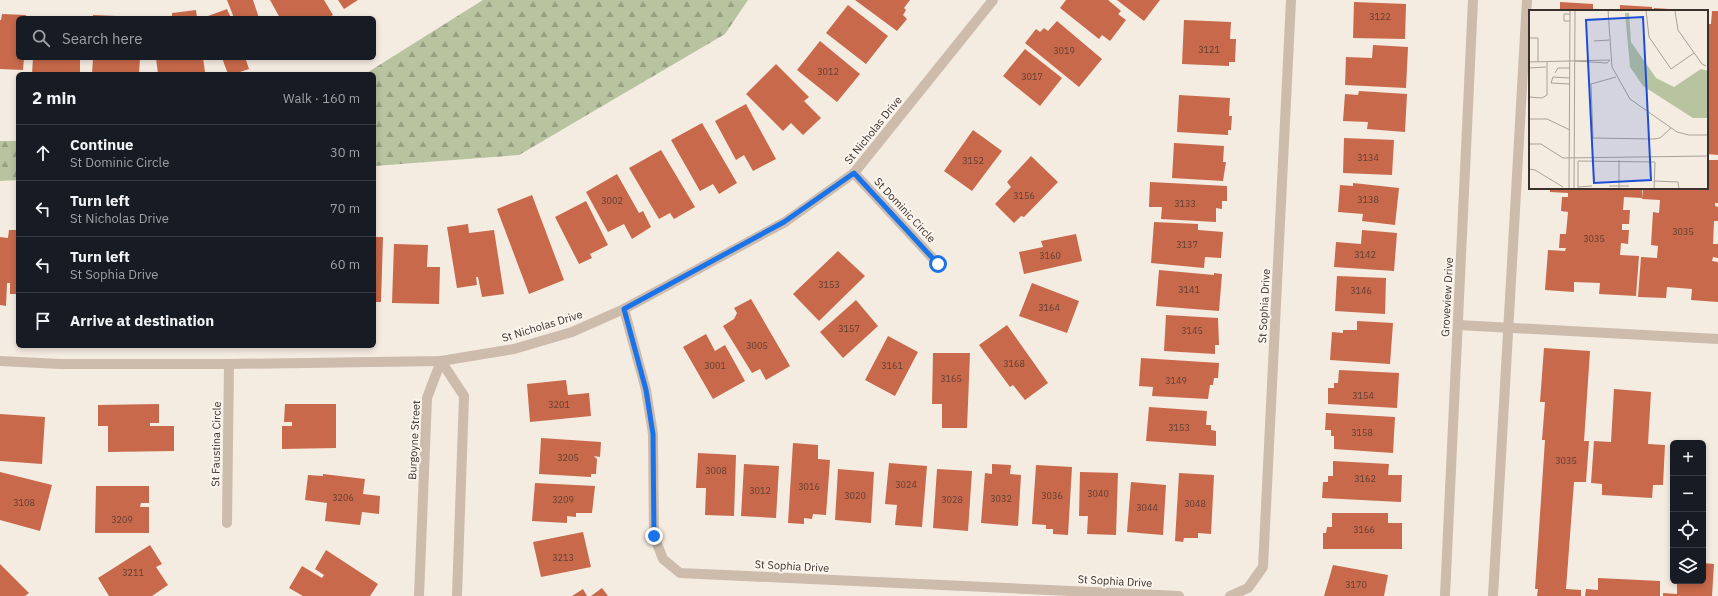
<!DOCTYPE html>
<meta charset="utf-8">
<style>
body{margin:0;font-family:"IBM Plex Sans",sans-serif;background:#20242c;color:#f1f3f6}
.controls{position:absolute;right:12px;bottom:12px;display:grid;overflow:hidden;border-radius:6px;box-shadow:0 2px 6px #0003}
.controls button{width:36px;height:36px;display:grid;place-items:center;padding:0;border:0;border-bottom:1px solid #363941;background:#171b24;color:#f1f3f6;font:20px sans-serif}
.stop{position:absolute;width:12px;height:12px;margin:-9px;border:3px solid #1a73e8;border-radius:50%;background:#fff}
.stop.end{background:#1a73e8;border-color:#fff;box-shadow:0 1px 4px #0008}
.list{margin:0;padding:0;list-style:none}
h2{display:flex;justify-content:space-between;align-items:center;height:52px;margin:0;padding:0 16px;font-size:17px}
h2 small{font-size:13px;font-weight:400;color:#9ea1a6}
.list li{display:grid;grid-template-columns:26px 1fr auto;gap:12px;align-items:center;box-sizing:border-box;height:56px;padding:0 16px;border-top:1px solid #363941}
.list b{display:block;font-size:15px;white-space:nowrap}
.list p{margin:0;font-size:13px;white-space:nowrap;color:#9ea1a6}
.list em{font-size:13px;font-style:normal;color:#9ea1a6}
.icon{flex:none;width:22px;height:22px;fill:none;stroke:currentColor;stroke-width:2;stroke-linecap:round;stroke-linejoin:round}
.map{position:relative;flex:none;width:1718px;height:596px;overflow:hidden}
.search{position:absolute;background:#171b24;box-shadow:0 2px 6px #0003;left:16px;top:16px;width:360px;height:44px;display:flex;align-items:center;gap:10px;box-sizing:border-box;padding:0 14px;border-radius:6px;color:#9ea1a6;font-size:15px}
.panel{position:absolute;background:#171b24;box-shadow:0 2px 6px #0003;left:16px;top:72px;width:360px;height:276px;border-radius:6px}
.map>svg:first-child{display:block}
</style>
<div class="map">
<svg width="1718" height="596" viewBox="0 0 1718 596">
<defs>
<pattern id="forest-firs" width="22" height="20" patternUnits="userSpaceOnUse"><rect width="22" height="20" fill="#b8c4a0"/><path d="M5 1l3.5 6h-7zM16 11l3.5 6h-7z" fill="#97a083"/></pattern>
</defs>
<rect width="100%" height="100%" fill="#f4ebe1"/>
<g fill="url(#forest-firs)">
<polygon points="483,0 748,0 725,34 519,155 374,166 374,74 365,74"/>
<polygon points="0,141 18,141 18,180 0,181"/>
</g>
<g fill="#c8694b">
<polygon points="227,0 253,0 259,18 234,18"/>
<polygon points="270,0 324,0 333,15 328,18 280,18"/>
<polygon points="338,0 358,0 344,9"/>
<polygon points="855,0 910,0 904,8 906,10 903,15 907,19 897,31"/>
<polygon points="1066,0 1108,0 1121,11 1118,14 1126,20 1110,41 1102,35 1099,39 1060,8"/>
<polygon points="1117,0 1160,0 1144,21"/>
<polygon points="1354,2 1406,4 1405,39 1353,38"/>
<polygon points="1560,2 1593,4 1593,11 1560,11"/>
<polygon points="848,5 888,36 866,64 826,33"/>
<polygon points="1620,5 1652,7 1652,11 1620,11"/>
<polygon points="1654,8 1685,10 1685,11 1654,11"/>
<polygon points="227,9 231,18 208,18 208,16"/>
<polygon points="196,10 197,18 172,18 172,13"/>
<polygon points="1712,11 1718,11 1718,155 1707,154 1707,24 1711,24"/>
<polygon points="2,14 26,15 26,18 18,18 18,58 24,58 23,70 0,69 0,20 1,20"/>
<polygon points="93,15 117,16 117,18 93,18"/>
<polygon points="1184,20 1231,22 1230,39 1236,39 1235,62 1229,62 1229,66 1182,64"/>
<polygon points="1057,21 1102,59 1079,87 1025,43 1036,29 1040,32 1044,28 1048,31"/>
<polygon points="820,41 860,74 837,102 797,70"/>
<polygon points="1373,45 1408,47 1406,88 1345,85 1346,57 1372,58"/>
<polygon points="1025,49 1062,78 1040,106 1003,76"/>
<polygon points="33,58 80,58 80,74 32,74"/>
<polygon points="93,58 140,58 139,74 92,74"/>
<polygon points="156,58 203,58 205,72 158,74"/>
<polygon points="222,58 252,58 246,60 249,69 234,74 228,74"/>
<polygon points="776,64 809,97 804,101 821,118 803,135 791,123 783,131 746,94"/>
<polygon points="1359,91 1407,94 1405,132 1367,129 1368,122 1343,121 1345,94 1358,95"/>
<polygon points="1179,95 1230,98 1229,116 1232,116 1231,130 1228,130 1228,135 1177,132"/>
<polygon points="746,104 776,159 753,171 744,155 736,160 715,121"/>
<polygon points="702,123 737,183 719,194 713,184 700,191 671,140"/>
<polygon points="973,130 1002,151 972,191 944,171"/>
<polygon points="1344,138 1394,140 1392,175 1343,173"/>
<polygon points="1174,143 1224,146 1223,162 1226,162 1223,181 1172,178"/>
<polygon points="661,150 695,207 674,219 670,213 659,219 629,168"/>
<polygon points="1031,156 1058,182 1024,217 1021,216 1014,223 995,204 1011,187 1007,182"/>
<polygon points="1707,160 1718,160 1718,203 1715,203 1715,206 1718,207 1718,221 1714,221 1713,244 1718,244 1718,258 1713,257 1712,261 1718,262 1718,302 1691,300 1692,289 1667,287 1666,298 1638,297 1641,257 1657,258 1658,246 1651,245 1653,212 1659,213 1660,200 1642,199 1643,188 1707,188"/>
<polygon points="617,174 639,213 643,211 651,227 632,239 624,224 608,232 586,192"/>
<polygon points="1150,182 1227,186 1227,201 1222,201 1222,209 1216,208 1216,222 1161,219 1162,207 1149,207"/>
<polygon points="1353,183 1399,188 1395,225 1362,221 1363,214 1338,212 1340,185 1353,186"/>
<polygon points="1550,188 1642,188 1642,198 1624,197 1623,210 1630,210 1629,224 1622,224 1622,230 1629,230 1628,244 1621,243 1620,255 1639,256 1636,296 1599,294 1600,283 1574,282 1574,292 1545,290 1548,250 1565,251 1566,248 1559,248 1560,234 1566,234 1568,212 1561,211 1562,197 1568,197 1568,193 1550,192"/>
<polygon points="532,195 564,280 529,294 497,209"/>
<polygon points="586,201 608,245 590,254 592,258 579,264 555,217"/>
<polygon points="1154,222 1198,224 1198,230 1223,232 1221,258 1205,257 1204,268 1151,263"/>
<polygon points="468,224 469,233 494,230 504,294 482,297 478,277 476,277 477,285 457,288 447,227"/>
<polygon points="9,230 18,230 18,294 10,294 10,283 7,283 6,306 0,305 0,237 8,238"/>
<polygon points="1362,230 1397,233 1394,271 1334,267 1336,242 1361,244"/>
<polygon points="1076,234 1082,261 1024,274 1019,252 1043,247 1041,241"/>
<polygon points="374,237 383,237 381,302 374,302"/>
<polygon points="394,244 428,245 427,267 440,267 439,304 392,303"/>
<polygon points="838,251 865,276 819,321 793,294"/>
<polygon points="1159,270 1214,275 1214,273 1222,274 1219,311 1156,306"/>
<polygon points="1337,276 1386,278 1385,314 1335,311"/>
<polygon points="1032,283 1079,301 1067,333 1019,316"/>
<polygon points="751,299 790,366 766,380 760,369 752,373 723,326 734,319 737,313 734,308"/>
<polygon points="856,300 878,326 843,358 820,332"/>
<polygon points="1166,315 1218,318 1219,345 1215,345 1215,354 1164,351"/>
<polygon points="1357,321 1393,323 1390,364 1330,360 1332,332 1343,333 1343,330 1357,330"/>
<polygon points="1007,325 1048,383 1025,400 1013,385 1010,387 979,345"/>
<polygon points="706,334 715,351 725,345 745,381 713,399 683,347"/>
<polygon points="888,336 918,352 895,396 865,380"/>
<polygon points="1544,348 1590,351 1584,441 1589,441 1586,482 1574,482 1566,589 1581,590 1581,596 1537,596 1538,589 1535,589 1545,440 1542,440 1545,402 1540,402"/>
<polygon points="933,353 970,353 967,428 942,428 942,404 932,404"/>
<polygon points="1141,358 1219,363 1218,378 1214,378 1213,385 1210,385 1208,399 1152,396 1153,387 1139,386"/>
<polygon points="1339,370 1399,373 1397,408 1328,404 1328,388 1334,388 1334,383 1338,383"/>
<polygon points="566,380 568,395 589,393 591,416 530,422 527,384"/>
<polygon points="1614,389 1651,392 1648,444 1665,445 1663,485 1653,485 1652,498 1602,495 1602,484 1591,483 1594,441 1611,442"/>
<polygon points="159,404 159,423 150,423 150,426 174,426 174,451 108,452 108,426 98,426 98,405"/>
<polygon points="285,404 336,404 336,448 282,449 282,426 292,426 292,422 284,422"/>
<polygon points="1149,407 1207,411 1206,425 1211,425 1211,430 1216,431 1216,446 1146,441"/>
<polygon points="1326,413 1395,417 1393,453 1334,449 1334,436 1331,436 1331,430 1325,430"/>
<polygon points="0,414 45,417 42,464 0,461"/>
<polygon points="541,438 601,442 600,457 594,456 597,459 596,474 591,474 591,477 539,474"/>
<polygon points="793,443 818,445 818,459 830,460 826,515 813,514 812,519 804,518 804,524 788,523"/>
<polygon points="698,453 736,455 734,516 705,515 706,488 696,488"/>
<polygon points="1333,461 1389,464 1388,475 1402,475 1401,502 1322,498 1323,482 1328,482 1328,476 1333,476"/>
<polygon points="889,463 927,466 922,527 895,525 897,505 885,504"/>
<polygon points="744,464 779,466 776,518 741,516"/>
<polygon points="992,464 1011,465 1010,474 1021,475 1018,526 981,523 985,473 992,474"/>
<polygon points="1036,465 1072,467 1068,535 1053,534 1053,529 1046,529 1046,525 1032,524"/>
<polygon points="838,469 874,472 871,523 835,520"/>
<polygon points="937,469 972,471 968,531 933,528"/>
<polygon points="0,472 52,485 40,531 0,520"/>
<polygon points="1080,472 1118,473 1116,535 1087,534 1088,516 1079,516"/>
<polygon points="1179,473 1214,475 1211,534 1198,533 1198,538 1184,538 1183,542 1175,541"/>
<polygon points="323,474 365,479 363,494 380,496 379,514 362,512 360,525 325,521 327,503 305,500 308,475 323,476"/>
<polygon points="1131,482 1166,485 1163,535 1127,532"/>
<polygon points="535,483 595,486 592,513 576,513 576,517 567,516 567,523 532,521"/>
<polygon points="96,486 149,486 149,503 141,503 140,507 149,507 149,533 95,533"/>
<polygon points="1332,513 1388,513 1388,523 1402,523 1402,549 1323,549 1323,533 1326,533 1327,527 1332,527"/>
<polygon points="583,532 591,567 541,577 533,542"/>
<polygon points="150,545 162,564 156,567 168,585 152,596 109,596 98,578"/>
<polygon points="326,550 378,584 370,596 303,596 289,588 302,566 322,578 324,575 315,569"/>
<polygon points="1703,563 1714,564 1712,596 1663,596 1663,593 1677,594 1677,581 1703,581"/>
<polygon points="0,564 29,593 25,596 0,596"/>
<polygon points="1333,565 1388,575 1384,596 1324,596"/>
<polygon points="1598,578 1660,581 1660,596 1585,596 1586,589 1598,590"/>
<polygon points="602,588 608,596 591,596"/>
<polygon points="583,589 587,596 572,596"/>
</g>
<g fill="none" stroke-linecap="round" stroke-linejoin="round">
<g stroke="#cdbbac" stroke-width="10">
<polyline points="854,173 938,264"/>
<polyline points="624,309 646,390 653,434 654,536 663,559 680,573 1179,596"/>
<polyline points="1458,325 1718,339"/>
<polyline points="0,361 60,364 229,364 441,361 514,349 572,332 624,309 785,222 854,173 993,0"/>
<polyline points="441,361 464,396 457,596"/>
<polyline points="227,523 229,364"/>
<polyline points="419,596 427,398 441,361"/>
<polyline points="1230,596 1248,588 1263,567 1291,0"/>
<polyline points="1445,596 1473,0"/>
<polyline points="1493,596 1527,0"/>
</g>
</g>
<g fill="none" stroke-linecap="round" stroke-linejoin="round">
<polyline stroke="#1a73e8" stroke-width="5" points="654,536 653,434 646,390 624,309 784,222 854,173 938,264"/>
</g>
<g text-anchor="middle" stroke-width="4" stroke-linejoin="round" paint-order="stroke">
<g font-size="9" fill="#5e3e33">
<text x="1380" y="20">3122</text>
<text x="1209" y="53">3121</text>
<text x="1064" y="54">3019</text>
<text x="828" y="75">3012</text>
<text x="1032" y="80">3017</text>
<text x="1368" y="161">3134</text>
<text x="973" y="164">3152</text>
<text x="1024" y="199">3156</text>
<text x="1368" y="203">3138</text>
<text x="612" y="204">3002</text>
<text x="1185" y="207">3133</text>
<text x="1683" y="235">3035</text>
<text x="1594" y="242">3035</text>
<text x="1187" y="248">3137</text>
<text x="1365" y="258">3142</text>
<text x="1050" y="259">3160</text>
<text x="829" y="288">3153</text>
<text x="1189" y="293">3141</text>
<text x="1361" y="294">3146</text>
<text x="1049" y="311">3164</text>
<text x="849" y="332">3157</text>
<text x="1192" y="334">3145</text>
<text x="757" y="349">3005</text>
<text x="1014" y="367">3168</text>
<text x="715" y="369">3001</text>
<text x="892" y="369">3161</text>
<text x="951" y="382">3165</text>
<text x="1176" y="384">3149</text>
<text x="1363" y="399">3154</text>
<text x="559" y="408">3201</text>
<text x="1179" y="431">3153</text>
<text x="1362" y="436">3158</text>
<text x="568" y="461">3205</text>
<text x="1566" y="464">3035</text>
<text x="716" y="474">3008</text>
<text x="1365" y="482">3162</text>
<text x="906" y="488">3024</text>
<text x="809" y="490">3016</text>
<text x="760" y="494">3012</text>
<text x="1098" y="497">3040</text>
<text x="855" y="499">3020</text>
<text x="1052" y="499">3036</text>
<text x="343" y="501">3206</text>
<text x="1001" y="502">3032</text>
<text x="563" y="503">3209</text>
<text x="952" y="503">3028</text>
<text x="24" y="506">3108</text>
<text x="1195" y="507">3048</text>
<text x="1147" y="511">3044</text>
<text x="122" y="523">3209</text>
<text x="1364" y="533">3166</text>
<text x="563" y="561">3213</text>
<text x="133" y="576">3211</text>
<text x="1356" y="588">3170</text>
</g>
<g font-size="11" fill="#3b302b" stroke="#fbf5ee">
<text transform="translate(873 130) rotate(-51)" y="4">St Nicholas Drive</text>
<text transform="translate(905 210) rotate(47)" y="4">St Dominic Circle</text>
<text transform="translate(1447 297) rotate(-87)" y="4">Groveview Drive</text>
<text transform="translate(1264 306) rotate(-87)" y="4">St Sophia Drive</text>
<text transform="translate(542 326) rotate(-17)" y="4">St Nicholas Drive</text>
<text transform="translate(414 440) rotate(-87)" y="4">Burgoyne Street</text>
<text transform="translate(216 444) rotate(-89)" y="4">St Faustina Circle</text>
<text transform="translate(792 566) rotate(3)" y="4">St Sophia Drive</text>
<text transform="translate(1115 581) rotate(3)" y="4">St Sophia Drive</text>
</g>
</g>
<g transform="translate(1529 10)">
<rect width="179" height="179" fill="#f4ebe1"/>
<path d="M96,3H100L102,32L127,68L145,77L172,59L179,61V108H164L114,76L101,57Z" fill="#b8c4a0"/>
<path fill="none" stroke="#aaa098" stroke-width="1" d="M65,0H179M79,0L83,57L101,89L148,122L160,125H179M117,0L120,27L142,59L165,43M146,1L149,20L173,54L177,56M41,4H35V11H41M0,28H9V52M65,31L80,30M46,51L78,53L81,50M0,52L81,50M0,58L17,57M26,63L29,58H41M87,67L62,74L64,128L125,129L131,128L142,118M41,68L24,67L22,73L41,74M0,87L13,88L18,85V52M0,109H18L41,120M0,134H12L34,148L179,146M0,159L6,160L34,177M125,171L149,172L150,179M80,176H100M49,177L63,176M40,179L41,0M45,179L46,0M49,179V151L126,152L125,179M90,179V150"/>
<path fill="#1d4ed8" fill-opacity="0.15" stroke="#1d4ed8" stroke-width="2" d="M114,7L122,170L65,173L57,10Z"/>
<rect width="179" height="179" fill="none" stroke="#3b302b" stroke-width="2"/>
</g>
</svg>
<div class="controls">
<button>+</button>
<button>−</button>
<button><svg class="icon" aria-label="locate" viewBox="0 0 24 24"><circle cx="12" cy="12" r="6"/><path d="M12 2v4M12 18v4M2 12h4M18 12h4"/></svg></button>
<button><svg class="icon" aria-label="layers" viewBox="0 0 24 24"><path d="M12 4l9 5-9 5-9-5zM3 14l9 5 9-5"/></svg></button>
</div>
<div class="stop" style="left:938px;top:264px"></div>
<div class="stop end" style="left:654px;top:536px"></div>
<div class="search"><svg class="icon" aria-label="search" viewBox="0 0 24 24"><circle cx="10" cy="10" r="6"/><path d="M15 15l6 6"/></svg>Search here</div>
<section class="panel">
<h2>2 min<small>Walk · 160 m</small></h2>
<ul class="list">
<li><svg class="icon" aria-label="ahead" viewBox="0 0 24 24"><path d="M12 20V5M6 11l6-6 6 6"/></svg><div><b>Continue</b><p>St Dominic Circle</p></div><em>30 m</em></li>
<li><svg class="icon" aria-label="left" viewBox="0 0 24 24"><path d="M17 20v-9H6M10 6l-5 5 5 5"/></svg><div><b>Turn left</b><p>St Nicholas Drive</p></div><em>70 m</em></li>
<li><svg class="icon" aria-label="left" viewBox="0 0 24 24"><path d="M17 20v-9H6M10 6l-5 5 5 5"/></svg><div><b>Turn left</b><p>St Sophia Drive</p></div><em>60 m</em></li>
<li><svg class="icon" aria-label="arrive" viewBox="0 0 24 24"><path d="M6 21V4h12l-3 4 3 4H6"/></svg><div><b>Arrive at destination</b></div></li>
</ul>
</section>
</div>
